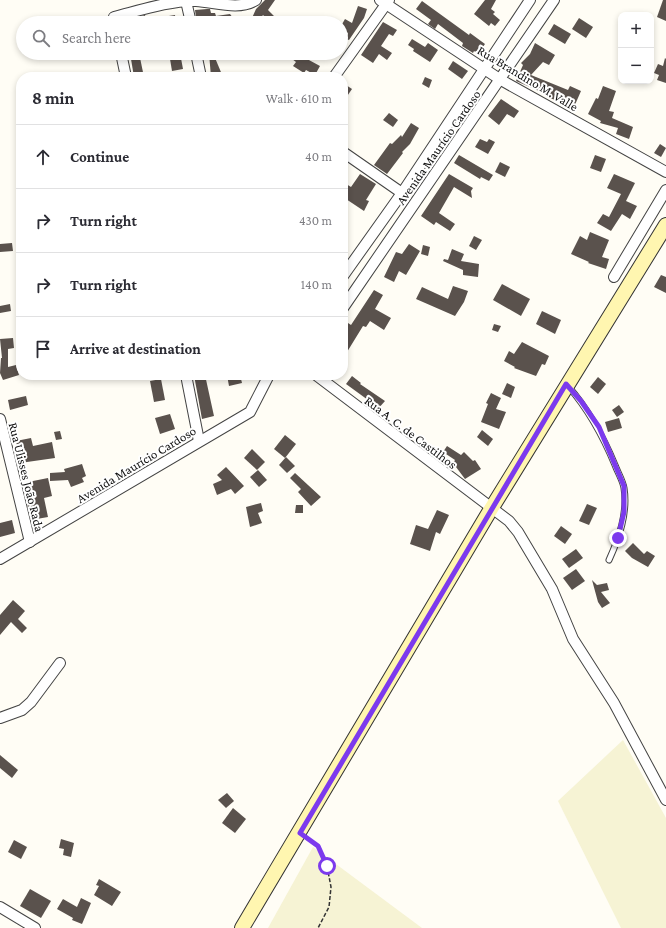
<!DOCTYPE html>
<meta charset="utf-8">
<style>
body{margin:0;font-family:"Crimson Pro",serif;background:#f7f7f7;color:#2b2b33}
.controls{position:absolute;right:12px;top:12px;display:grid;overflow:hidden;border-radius:8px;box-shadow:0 2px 6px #0003}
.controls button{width:36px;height:36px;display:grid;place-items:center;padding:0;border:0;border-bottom:1px solid #e1e1e2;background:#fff;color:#2b2b33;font:20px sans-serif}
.stop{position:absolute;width:12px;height:12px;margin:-9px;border:3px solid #7c3aed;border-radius:50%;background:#fff}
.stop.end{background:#7c3aed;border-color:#fff;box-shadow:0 1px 4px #0008}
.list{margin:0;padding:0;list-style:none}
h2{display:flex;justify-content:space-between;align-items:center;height:52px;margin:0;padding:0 16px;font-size:17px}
h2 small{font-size:13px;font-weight:400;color:#7c7c81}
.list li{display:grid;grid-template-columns:26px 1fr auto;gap:12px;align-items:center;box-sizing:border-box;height:64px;padding:0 16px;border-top:1px solid #e1e1e2}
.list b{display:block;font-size:15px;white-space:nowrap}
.list em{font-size:13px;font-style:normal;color:#7c7c81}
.icon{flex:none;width:22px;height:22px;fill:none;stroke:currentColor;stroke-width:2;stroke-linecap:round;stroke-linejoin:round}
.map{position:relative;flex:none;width:666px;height:928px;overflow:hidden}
.search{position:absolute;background:#fff;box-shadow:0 2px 6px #0003;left:16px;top:16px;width:332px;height:44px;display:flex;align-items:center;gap:10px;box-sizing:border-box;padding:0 14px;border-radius:22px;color:#7c7c81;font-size:15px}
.panel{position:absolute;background:#fff;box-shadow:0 2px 6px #0003;left:16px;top:72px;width:332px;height:308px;border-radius:16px}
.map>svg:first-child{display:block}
</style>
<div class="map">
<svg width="666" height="928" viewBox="0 0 666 928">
<rect width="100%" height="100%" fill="#fffdf5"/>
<g fill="#f6f3d4">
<polygon points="623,740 666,818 666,928 621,928 558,801"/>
<polygon points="313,847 422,928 268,928"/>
</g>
<g fill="#5a524d">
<polygon points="265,0 275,0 268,10 274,16 269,21 263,15 258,22 252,18 256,9"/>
<polygon points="485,0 496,0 491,9 495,12 493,14 500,20 495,26 491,23 489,26 474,14"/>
<polygon points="663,0 666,0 666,21 657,17"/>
<polygon points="422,1 469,35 470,33 485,44 478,54 474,51 473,53 462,46 463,43 438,24 435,29 428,24 431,20 416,9"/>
<polygon points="358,6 367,9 364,18 349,40 346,39 348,33 341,29 341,26 345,19 352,23"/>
<polygon points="207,9 210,9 211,13 215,13 216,16 230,14 233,18 233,23 201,23 200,16 196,17 195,10"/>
<polygon points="145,15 147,23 124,23 124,21"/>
<polygon points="175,15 176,22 150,23 150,19"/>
<polygon points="579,18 593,27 586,38 572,29"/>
<polygon points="383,22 397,30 393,36 389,34 381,46 392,53 387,60 379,54 373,63 361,55"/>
<polygon points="554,24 571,34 565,44 548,34"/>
<polygon points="412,39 425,47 428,43 438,50 430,62 413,51 414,49 408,45"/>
<polygon points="535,43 555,55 549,65 543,62 531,75 568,90 570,86 581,91 574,107 547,97 548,95 516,81 523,65 521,63 530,54"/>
<polygon points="130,53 139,53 144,77 134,77"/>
<polygon points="169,53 180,53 183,69 172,71"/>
<polygon points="209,53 213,53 223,77 211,77"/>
<polygon points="296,53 320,66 315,75 306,70 304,73 293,66 296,62 292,59"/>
<polygon points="665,58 666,59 666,83 657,80 659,75 654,73 658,64 663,66"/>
<polygon points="453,61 468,71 462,79 448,69"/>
<polygon points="425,77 432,80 429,88 422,84"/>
<polygon points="343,83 352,89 343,102"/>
<polygon points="603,86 616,91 609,111 614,112 612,118 633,127 629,139 616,134 618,128 600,123 601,121 588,114 596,98 598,99"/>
<polygon points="501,99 519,111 514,118 507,114 499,125 488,116"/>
<polygon points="389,113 398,120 393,127 383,120"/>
<polygon points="411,123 419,128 410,144 402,152 403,153 387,174 374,165 390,143 392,144 401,135 402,137"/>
<polygon points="480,139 487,142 489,139 495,142 488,154 475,147"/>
<polygon points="660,144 666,148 661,157 654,153"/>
<polygon points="459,155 493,175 489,181 481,177 480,179 454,163"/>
<polygon points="595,155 606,159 601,172 590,168"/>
<polygon points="500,162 510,167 505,177 495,172"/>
<polygon points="360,174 376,184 366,200 369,201 364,211 346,199 348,195 343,192 343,182 351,187"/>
<polygon points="449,174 473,188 471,191 472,198 454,187 439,213 455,224 450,231 436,222 434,225 421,216"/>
<polygon points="614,174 635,183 626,201 637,206 630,219 622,214 611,231 597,223 603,214 609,217 621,194 607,188"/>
<polygon points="590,232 609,240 602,257 609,259 606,269 588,263 589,262 571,254 580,236 587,240"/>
<polygon points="474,236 482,240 476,250 469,246"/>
<polygon points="12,243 13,251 0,252 0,244"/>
<polygon points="409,244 420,251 406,275 399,271 394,282 384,277 396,252 402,254"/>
<polygon points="423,245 430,247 428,256 421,254"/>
<polygon points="452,249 464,254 461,261 479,264 478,277 463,275 463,270 443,261 444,259 448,260"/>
<polygon points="661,275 666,277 666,293 654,287"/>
<polygon points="502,284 530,299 521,316 493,300"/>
<polygon points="453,286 468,291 464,302 455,316 416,299 422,287 448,299"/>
<polygon points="374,290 383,295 375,309 391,318 384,330 370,321 366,327 363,326 347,352 343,349 343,332 348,323 351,325"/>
<polygon points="10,304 11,311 0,313 0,306"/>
<polygon points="542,311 561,320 555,334 536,324"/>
<polygon points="494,324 501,326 498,332 492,330"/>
<polygon points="13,338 14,348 8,349 8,367 16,365 19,375 3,380 0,373 1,358 2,358 0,339"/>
<polygon points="522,342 549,356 545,365 542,364 536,376 514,368 515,367 504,361 509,351 514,354"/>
<polygon points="194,375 205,375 214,416 202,419"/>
<polygon points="227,375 240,375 242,383 229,386"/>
<polygon points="352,376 361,383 360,384 385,401 377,410 368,400 346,384"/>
<polygon points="598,377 606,384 598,394 590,387"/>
<polygon points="161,379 165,400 154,402 150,381"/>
<polygon points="507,383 515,387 511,398 502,394"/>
<polygon points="491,393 501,398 496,409 506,412 499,429 481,422 488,404 486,403"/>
<polygon points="26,396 28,405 10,410 8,400"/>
<polygon points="619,405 624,412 617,417 612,410"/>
<polygon points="170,414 175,429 160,434 155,418"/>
<polygon points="619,418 622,428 608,432 605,422"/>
<polygon points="482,430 493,439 488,446 477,437"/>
<polygon points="60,431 62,439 56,440 54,432"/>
<polygon points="285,435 296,444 285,458 274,449"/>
<polygon points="31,438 33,446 52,442 55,458 20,463 16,441"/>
<polygon points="447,446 461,455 464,452 473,461 475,460 481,469 465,479 453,463 455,460 443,452"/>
<polygon points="252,449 265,462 257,470 244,458"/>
<polygon points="286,457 295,466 287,473 279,465"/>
<polygon points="82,464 86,476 82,478 84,482 71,487 68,480 50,481 50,473 65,472 64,469"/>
<polygon points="226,467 244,486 235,494 231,489 217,495 213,484 222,480 217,475"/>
<polygon points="258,470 267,480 259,487 250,477"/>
<polygon points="295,473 321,497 311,506 298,492 301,489 290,478"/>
<polygon points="48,478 52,496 44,498 48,517 31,520 23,483"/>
<polygon points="261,503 263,511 258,513 262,523 250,527 246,507"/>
<polygon points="587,504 597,508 589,525 579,521"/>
<polygon points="296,505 303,505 303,513 295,513"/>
<polygon points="437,510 449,515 440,534 436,532 430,551 410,544 416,525 428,529"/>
<polygon points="12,520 15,533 0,537 0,523"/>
<polygon points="561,526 572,534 565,544 554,536"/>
<polygon points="633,543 644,554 647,551 655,556 648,567 632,558 625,551"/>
<polygon points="576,549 583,558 569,568 562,559"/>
<polygon points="576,569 585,581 572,590 563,578"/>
<polygon points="592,580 597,585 607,583 609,590 601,592 610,603 602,608 598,602"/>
<polygon points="13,600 25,611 18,619 27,628 22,633 11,622 0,635 0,615"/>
<polygon points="0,755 18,770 12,778 0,768"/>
<polygon points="227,793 234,801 226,808 218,800"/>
<polygon points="233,808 246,819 235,833 222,823"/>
<polygon points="61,839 74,843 71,857 63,855 64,849 59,848"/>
<polygon points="14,840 27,847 21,859 8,852"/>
<polygon points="99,879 121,892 112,906 94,895 99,886 96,885"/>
<polygon points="30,889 51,901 41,918 20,906"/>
<polygon points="81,898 91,903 82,924 72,920 73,918 57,909 63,899 77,907"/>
</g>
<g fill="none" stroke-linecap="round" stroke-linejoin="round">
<g stroke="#444" stroke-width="7">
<path id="service" d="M568,386C589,410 603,436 615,465C618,473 623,481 624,488C628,513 619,538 609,560"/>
</g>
<g stroke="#444" stroke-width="12">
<g id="minor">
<polyline points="380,0 501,80 666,172"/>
<polyline points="186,1 191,23"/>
<path d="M115,23L114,17C138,11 171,0 196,1C215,2 239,11 256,0"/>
<polyline points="121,53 126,77"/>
<polyline points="196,53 201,77"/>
<polyline points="334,77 389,0"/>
<polyline points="343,152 402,193"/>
<polyline points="343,276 402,193 530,0"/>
<polyline points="614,277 666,190"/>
<polyline points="343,308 554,0"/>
<polyline points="186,375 199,441"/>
<polyline points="316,375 509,521 518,532 552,589 573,639 614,703 666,800"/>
<polyline points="0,419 30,542"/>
<polyline points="0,559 250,412 269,375"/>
<polyline points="0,718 22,710 31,702 60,663"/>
<polyline points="0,907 35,928"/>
</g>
</g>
<g stroke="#333" stroke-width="16">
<polyline id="secondary" points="242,928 491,509 666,225"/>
</g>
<polyline stroke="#333" stroke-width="1.5" stroke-dasharray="4 2" stroke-linecap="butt" points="307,838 318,846 327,866 331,887 329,907 318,928"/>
<use href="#service" stroke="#fff" stroke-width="5"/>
<use href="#minor" stroke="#fff" stroke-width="10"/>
<use href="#secondary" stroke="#fff6b0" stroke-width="14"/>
</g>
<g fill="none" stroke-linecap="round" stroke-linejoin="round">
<polyline stroke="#7c3aed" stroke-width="5" points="327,866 318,846 300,833 566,384 581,401 599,427 624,486 624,512 618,538"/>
</g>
<g text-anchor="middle" stroke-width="4" stroke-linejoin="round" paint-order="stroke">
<g font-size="13" fill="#111" stroke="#fff">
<text transform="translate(528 78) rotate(31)" y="5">Rua Brandino M. Valle</text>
<text transform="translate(438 147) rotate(-55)" y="5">Avenida Maurício Cardoso</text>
<text transform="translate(411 432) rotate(37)" y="5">Rua A. C. de Castilhos</text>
<text transform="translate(136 464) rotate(-31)" y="5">Avenida Maurício Cardoso</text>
<text transform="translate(27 477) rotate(76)" y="5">Rua Ulisses João Rada</text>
</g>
</g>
</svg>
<div class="controls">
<button>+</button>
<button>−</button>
</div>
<div class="stop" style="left:327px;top:866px"></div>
<div class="stop end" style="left:618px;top:538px"></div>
<div class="search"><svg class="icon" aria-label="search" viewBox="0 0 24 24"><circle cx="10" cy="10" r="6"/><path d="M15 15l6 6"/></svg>Search here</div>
<section class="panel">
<h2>8 min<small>Walk · 610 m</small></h2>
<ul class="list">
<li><svg class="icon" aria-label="ahead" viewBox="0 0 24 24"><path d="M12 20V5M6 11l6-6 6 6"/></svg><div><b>Continue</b></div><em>40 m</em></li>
<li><svg class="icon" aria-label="right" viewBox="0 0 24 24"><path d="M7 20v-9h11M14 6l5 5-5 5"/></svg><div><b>Turn right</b></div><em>430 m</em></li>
<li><svg class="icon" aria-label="right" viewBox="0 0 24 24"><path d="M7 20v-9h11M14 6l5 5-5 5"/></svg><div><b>Turn right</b></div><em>140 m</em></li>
<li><svg class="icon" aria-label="arrive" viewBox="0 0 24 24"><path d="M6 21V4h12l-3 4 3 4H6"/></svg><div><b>Arrive at destination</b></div></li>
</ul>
</section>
</div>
